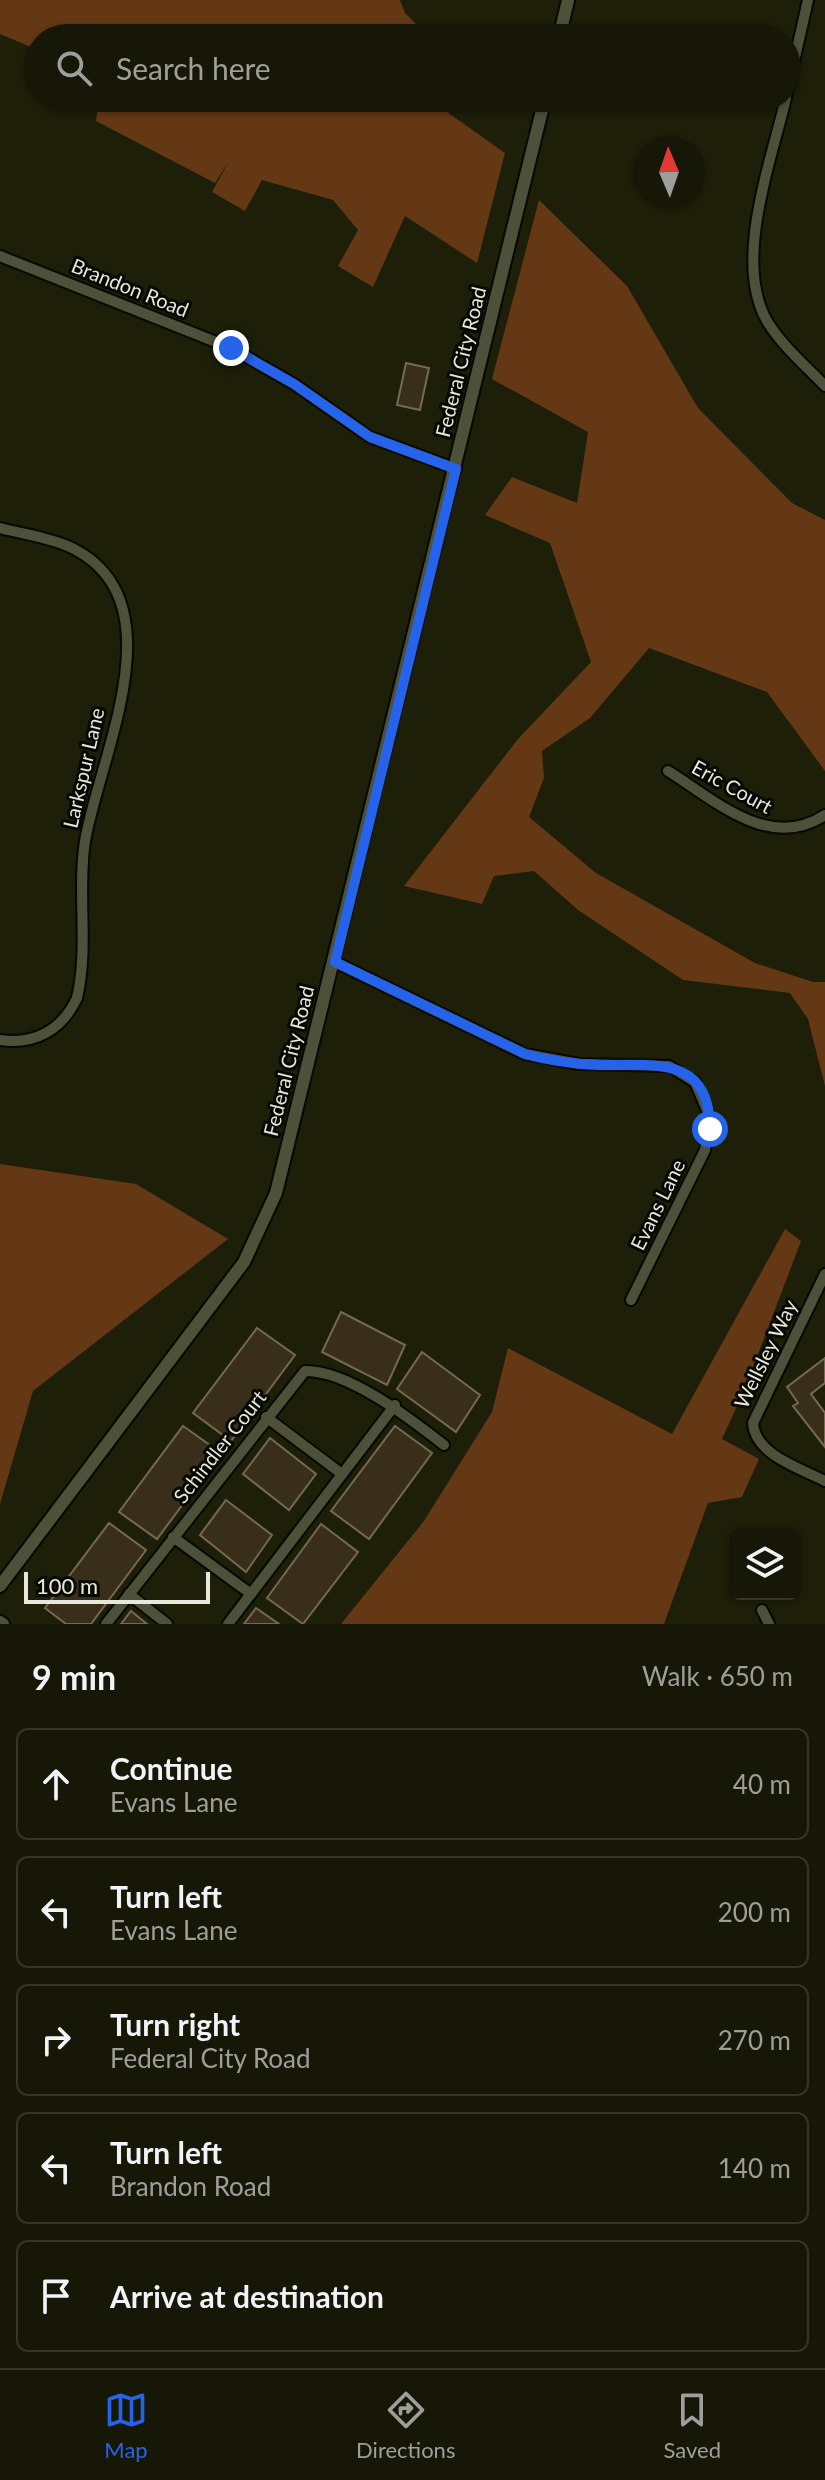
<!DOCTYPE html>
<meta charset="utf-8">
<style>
body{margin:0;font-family:Lato,sans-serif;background:#1f2010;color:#f1f3f6}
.controls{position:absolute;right:24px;bottom:24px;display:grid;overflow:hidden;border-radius:12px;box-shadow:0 2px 6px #0004}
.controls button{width:72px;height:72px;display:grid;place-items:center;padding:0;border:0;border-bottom:2px solid #353628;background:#161706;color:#f1f3f6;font:40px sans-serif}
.compass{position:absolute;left:633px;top:136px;width:72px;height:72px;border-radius:50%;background:#161706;box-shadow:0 2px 6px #0004;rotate:358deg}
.scale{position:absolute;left:24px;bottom:20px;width:186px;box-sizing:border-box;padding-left:8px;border:4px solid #e5e8da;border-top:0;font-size:22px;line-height:28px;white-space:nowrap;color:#e5e8da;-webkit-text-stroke:6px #070802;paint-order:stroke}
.stop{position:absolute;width:24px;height:24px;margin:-18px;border:6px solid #2563eb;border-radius:50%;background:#fff}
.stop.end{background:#2563eb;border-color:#fff;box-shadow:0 2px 8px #0008}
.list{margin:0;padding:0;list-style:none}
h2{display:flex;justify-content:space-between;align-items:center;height:104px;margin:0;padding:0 32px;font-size:34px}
h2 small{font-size:26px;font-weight:400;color:#9e9f9b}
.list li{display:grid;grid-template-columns:52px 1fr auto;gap:24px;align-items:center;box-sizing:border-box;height:112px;margin:0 16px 16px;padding:0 16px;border:2px solid #353628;border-radius:12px}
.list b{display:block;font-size:30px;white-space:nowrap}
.list p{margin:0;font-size:26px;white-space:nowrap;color:#9e9f9b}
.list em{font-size:26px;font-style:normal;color:#9e9f9b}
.icon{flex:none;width:44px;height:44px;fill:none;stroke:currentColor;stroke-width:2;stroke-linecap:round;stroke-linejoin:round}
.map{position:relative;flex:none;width:825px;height:1624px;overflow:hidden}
.search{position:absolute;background:#161706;box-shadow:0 2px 6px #0004;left:24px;right:24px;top:24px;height:88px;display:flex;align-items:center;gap:20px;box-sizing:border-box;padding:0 28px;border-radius:44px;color:#9e9f9b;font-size:30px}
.sheet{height:744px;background:#161706}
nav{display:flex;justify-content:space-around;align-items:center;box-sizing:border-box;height:112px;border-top:2px solid #353628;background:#161706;font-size:22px;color:#9e9f9b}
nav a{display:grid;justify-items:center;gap:4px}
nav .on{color:#2563eb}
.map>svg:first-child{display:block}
</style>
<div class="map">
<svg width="825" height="1624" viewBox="0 0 825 1624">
<rect width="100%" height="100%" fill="#1d1f08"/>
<g fill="#643715">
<polygon points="0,0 400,0 405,13 430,38 38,38 38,50 0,34"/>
<polygon points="99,98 445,98 447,112 505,153 477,263 405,216 373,287 338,266 358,230 333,200 262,180 245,211 212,192 229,161 215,183 96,121"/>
<polygon points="539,200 627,286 698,408 792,503 825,520 825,771 767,692 649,648 590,718 542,751 544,778 529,817 596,873 755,963 813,982 825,982 825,1086 808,1019 790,993 683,980 578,910 534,871 494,876 482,904 404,886 518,739 591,662 550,543 485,515 512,477 577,503 588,432 492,379"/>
<polygon points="0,1164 136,1184 228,1239 33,1391 0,1504"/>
<polygon points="785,1229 801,1241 744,1391 722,1439 759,1459 742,1497 708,1503 664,1624 341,1624 424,1521 492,1412 508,1348 672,1434"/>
</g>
<g fill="#392e19" stroke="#756952" stroke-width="2">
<polygon points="406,363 429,368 420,410 397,405"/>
<polygon points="341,1312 405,1345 387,1385 322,1352"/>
<polygon points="257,1328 295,1355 231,1441 193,1413"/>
<polygon points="422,1352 480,1395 456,1432 397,1389"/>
<polygon points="825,1358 825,1383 811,1394 825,1413 825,1447 793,1406 798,1403 787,1387"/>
<polygon points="183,1426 221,1453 157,1539 119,1512"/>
<polygon points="395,1426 432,1453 369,1539 331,1511"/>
<polygon points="270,1438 316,1474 289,1510 243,1474"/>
<polygon points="226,1500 272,1535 246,1572 200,1535"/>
<polygon points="109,1523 146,1550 91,1624 66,1624 45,1608"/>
<polygon points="321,1524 358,1552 303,1624 267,1598"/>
<polygon points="256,1608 279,1624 244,1624"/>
<polygon points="131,1611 147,1624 121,1624"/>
</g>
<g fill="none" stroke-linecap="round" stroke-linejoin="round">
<g stroke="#070800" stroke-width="14">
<g id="minor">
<polyline points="787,93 808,0"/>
<path d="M786,98C771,162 733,262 767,321C782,346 806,366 825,386"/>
<polyline points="0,256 231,348 294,384 370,437 456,469"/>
<path d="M0,528C23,534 49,537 70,547C180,599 100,754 85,841C77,892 89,947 77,998C62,1030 35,1045 0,1040"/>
<path d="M668,771C715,800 769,852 825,815"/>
<polyline points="335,962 525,1054 579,1064 669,1066 695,1082 710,1117 705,1150 631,1300"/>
<path d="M825,1274L753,1423C755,1455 800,1468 825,1481"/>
<polyline points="266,1417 342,1474"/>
<polyline points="173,1537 251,1594"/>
<polyline points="129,1594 167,1624"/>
<polyline points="762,1610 769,1624"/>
<path d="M106,1624L305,1371C348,1370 412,1420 444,1445"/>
<polyline points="228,1624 395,1405"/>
</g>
</g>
<g stroke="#070800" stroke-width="16">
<g id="tertiary">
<polyline points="559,38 568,0"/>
<polyline points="0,1586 244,1262 276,1193 545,98"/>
<polyline points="0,1622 3,1624"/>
</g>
</g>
<use href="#minor" stroke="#4e5139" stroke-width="10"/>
<use href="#tertiary" stroke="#4e5139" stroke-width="12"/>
</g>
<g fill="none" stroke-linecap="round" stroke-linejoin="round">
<path stroke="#2563eb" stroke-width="10" d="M231,348L294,384L370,437L456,469L335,962L525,1054C550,1061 574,1064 600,1065C652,1066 710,1054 710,1129"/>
</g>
<g text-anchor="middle" stroke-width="6" stroke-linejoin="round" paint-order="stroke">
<g font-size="20" fill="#e5e8da" stroke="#070802">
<text transform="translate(130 288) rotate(22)" y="7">Brandon Road</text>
<text transform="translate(461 362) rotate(-76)" y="7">Federal City Road</text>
<text transform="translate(84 768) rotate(-77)" y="7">Larkspur Lane</text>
<text transform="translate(732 787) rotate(29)" y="7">Eric Court</text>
<text transform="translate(289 1061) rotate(-76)" y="7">Federal City Road</text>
<text transform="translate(658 1205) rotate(-64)" y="7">Evans Lane</text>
<text transform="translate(766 1354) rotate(-64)" y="7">Wellsley Way</text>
<text transform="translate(220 1447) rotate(-52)" y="7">Schindler Court</text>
</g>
</g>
</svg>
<div class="controls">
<button><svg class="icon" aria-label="layers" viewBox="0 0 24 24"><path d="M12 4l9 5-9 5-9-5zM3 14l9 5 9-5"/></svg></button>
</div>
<svg class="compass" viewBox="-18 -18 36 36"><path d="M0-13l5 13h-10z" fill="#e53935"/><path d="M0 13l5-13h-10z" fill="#9e9f9b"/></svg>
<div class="scale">100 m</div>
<div class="stop" style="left:710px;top:1129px"></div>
<div class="stop end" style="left:231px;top:348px"></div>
<div class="search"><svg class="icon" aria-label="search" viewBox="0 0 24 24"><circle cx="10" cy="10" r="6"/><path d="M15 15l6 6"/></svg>Search here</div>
</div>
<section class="sheet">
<h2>9 min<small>Walk · 650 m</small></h2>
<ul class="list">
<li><svg class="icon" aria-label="ahead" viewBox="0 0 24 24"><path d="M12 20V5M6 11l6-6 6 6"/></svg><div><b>Continue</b><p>Evans Lane</p></div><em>40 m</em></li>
<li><svg class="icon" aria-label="left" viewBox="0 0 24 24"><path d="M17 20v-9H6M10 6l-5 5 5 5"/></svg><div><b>Turn left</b><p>Evans Lane</p></div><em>200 m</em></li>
<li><svg class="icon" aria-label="right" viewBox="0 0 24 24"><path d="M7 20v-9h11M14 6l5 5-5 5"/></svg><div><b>Turn right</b><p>Federal City Road</p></div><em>270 m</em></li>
<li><svg class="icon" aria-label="left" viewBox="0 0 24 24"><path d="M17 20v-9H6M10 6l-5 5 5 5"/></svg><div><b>Turn left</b><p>Brandon Road</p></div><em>140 m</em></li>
<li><svg class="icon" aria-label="arrive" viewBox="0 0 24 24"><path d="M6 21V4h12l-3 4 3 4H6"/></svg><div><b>Arrive at destination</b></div></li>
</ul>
</section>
<nav>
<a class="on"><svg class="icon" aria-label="map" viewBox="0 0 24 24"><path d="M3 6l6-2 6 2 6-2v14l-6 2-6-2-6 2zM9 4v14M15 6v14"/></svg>Map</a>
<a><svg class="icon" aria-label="directions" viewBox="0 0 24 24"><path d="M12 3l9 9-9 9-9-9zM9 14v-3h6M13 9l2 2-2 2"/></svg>Directions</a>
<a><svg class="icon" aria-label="saved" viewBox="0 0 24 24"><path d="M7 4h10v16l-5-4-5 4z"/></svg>Saved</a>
</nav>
